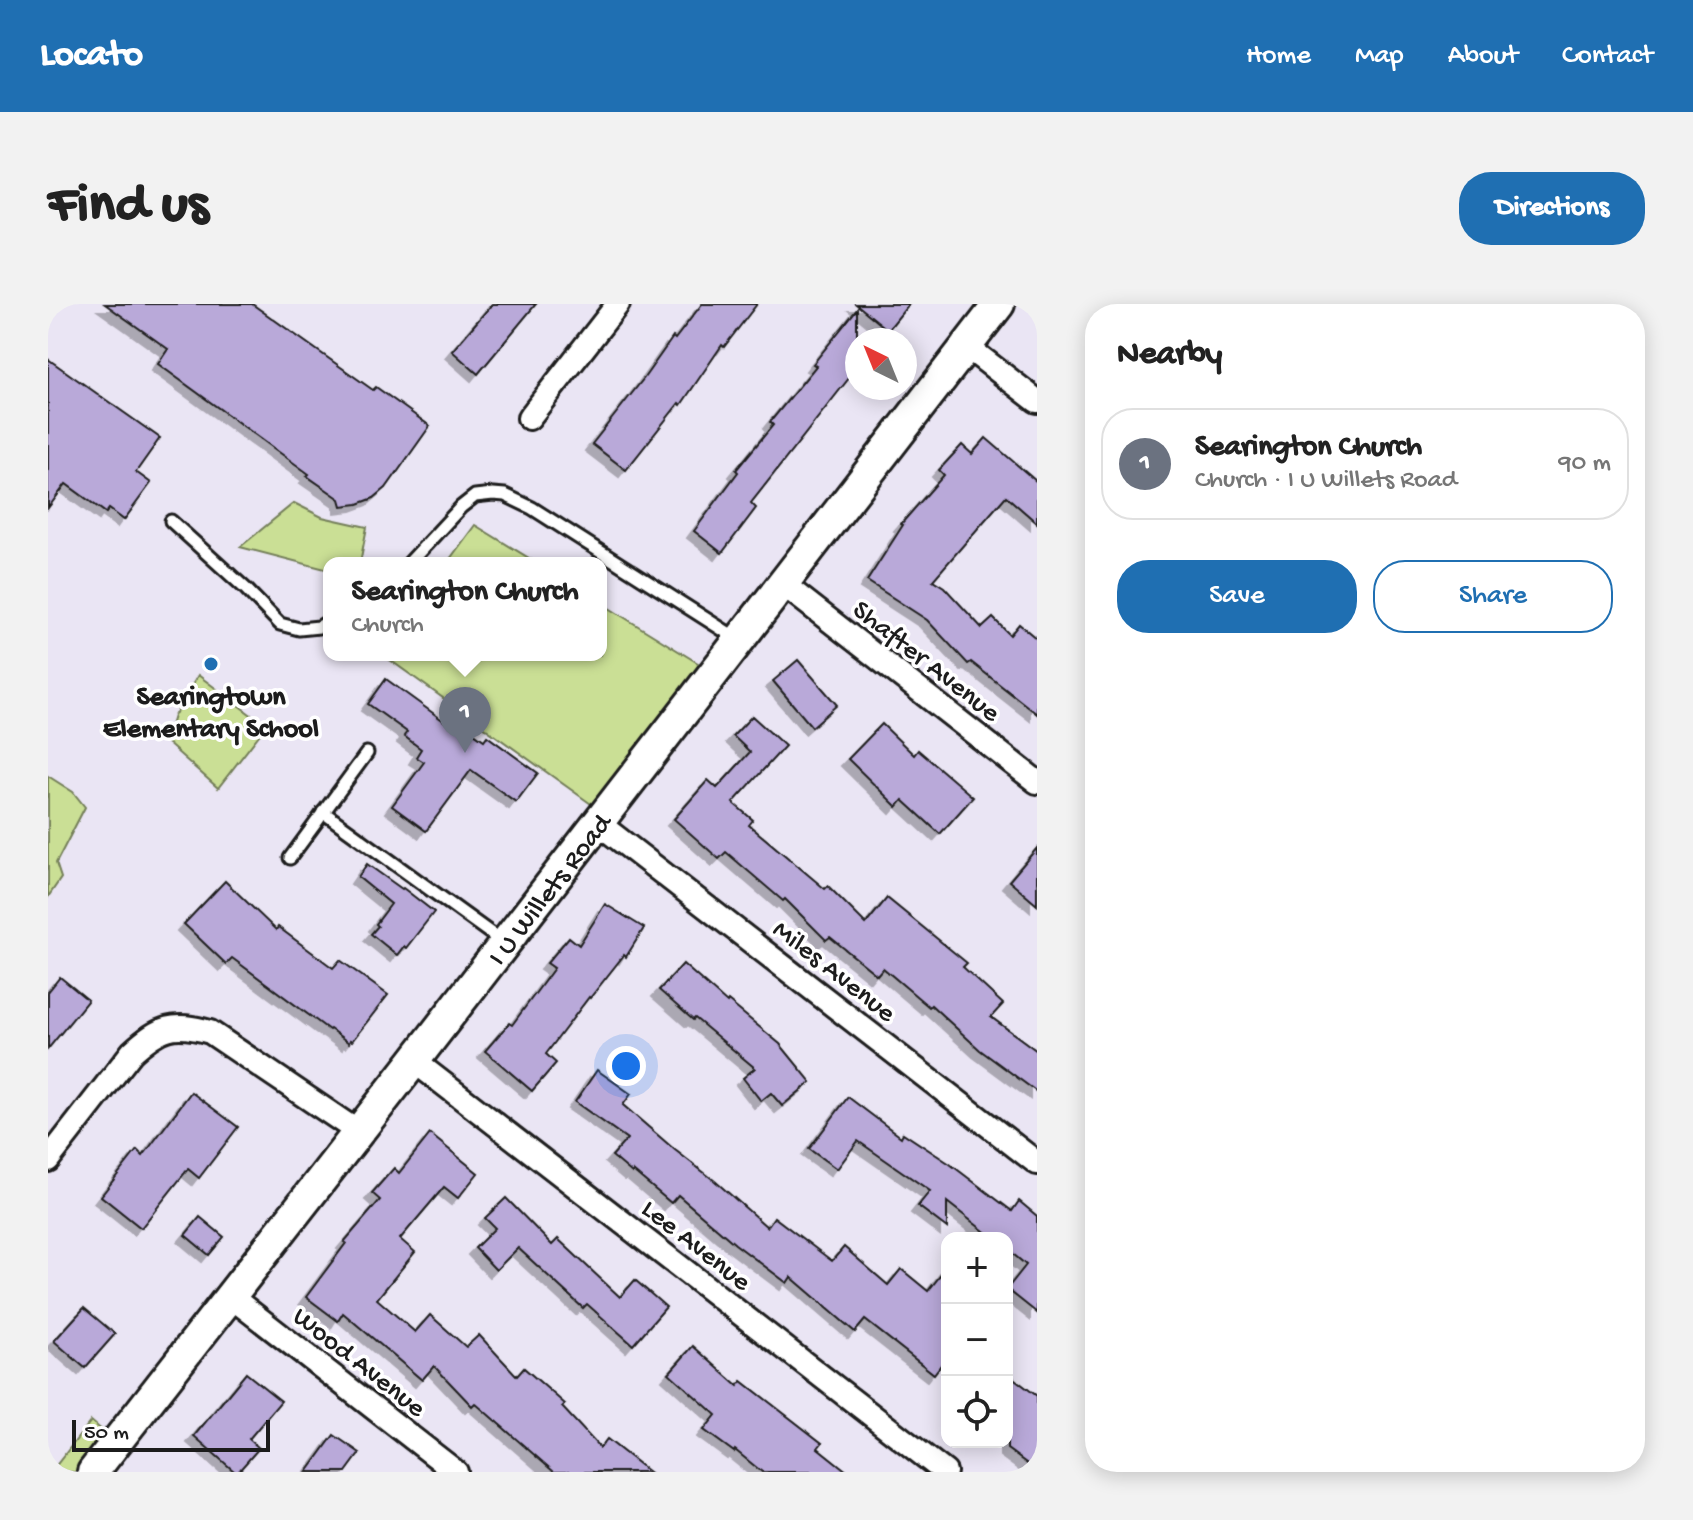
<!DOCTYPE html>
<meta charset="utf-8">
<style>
body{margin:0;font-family:"Gochi Hand",sans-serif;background:#f2f2f2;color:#222}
.controls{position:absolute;right:24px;bottom:24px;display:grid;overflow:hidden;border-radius:16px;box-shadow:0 4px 20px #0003}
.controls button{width:72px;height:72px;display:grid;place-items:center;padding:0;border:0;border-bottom:2px solid #e0e0e0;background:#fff;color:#222;font:40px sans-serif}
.compass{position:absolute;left:797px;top:24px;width:72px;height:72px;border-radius:50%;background:#fff;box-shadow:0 4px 20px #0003;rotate:317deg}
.scale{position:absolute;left:24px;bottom:20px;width:198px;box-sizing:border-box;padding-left:8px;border:4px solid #1c1c1c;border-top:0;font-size:22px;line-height:28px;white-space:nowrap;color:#1c1c1c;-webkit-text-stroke:6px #fff;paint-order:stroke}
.you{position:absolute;left:578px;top:762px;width:28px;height:28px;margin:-20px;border:6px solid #fff;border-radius:50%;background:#1a73e8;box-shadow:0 0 0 12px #1a73e833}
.badge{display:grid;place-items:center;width:52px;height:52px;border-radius:50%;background:#1f6fb2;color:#fff;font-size:26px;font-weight:700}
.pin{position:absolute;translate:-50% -66px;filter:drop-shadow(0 2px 4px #0008)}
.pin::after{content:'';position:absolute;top:42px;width:28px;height:24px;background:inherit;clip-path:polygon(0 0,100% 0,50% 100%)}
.popup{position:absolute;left:275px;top:253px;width:284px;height:104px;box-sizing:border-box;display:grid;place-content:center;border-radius:16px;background:#fff;filter:drop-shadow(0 2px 6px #0005);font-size:26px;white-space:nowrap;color:#767676}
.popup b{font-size:30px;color:#222}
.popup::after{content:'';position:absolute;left:50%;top:100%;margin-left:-16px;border:16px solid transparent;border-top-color:#fff}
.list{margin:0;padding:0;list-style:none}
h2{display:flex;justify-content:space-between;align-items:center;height:104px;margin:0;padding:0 32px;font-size:34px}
h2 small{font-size:26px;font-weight:400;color:#767676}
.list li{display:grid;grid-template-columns:52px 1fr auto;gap:24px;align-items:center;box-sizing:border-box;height:112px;margin:0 16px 16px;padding:0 16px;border:2px solid #e0e0e0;border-radius:32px}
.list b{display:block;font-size:30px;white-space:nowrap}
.list p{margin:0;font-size:26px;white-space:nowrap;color:#767676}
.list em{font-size:26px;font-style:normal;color:#767676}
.actions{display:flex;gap:16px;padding:24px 32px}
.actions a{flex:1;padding:18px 0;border:2px solid #1f6fb2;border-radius:32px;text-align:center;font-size:28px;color:#1f6fb2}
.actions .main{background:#1f6fb2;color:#fff}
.icon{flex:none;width:44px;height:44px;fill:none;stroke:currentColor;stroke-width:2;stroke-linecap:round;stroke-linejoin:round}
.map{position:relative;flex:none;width:989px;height:1168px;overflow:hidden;border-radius:32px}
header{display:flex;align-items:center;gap:48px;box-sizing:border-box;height:112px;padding:0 40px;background:#1f6fb2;color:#fff}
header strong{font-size:38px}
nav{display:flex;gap:44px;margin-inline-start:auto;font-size:28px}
.intro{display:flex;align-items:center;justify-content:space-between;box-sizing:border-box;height:192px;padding:0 48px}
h1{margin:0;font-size:56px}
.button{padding:20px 36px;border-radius:32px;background:#1f6fb2;color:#fff;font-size:28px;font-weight:700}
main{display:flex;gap:48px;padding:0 48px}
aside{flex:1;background:#fff;border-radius:32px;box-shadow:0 4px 20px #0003}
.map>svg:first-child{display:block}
</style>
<header>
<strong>Locato</strong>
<nav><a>Home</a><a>Map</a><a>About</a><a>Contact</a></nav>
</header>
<div class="intro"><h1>Find us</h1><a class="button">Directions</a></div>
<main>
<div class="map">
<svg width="989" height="1168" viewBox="0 0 989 1168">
<defs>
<filter id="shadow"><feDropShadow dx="-7" dy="7" stdDeviation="0" flood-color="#0004"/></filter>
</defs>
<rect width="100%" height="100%" fill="#eae5f4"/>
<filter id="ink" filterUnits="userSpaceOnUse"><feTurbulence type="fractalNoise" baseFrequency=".0125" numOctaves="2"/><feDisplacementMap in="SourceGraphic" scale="16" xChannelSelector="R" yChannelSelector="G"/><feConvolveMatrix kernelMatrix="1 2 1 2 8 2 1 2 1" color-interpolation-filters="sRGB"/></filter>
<g filter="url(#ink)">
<g fill="#cadf95" stroke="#737e58" stroke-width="2">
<polygon points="246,199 274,213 319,223 312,259 281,259 281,266 192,243"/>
<polygon points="427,221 489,259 399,259"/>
<polygon points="553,299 666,369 557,510 335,351 553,351"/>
<polygon points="150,371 218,422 170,484 118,438 126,412"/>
<polygon points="0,472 25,488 37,503 8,559 13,574 0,593"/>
<polygon points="43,1117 63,1134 37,1168 3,1168"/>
</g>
<g fill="#b9a9d9" stroke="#1c1c1c" stroke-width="2" filter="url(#shadow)">
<polygon points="57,0 204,0 325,86 328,83 382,122 338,184 326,194 310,200 294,202 292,195 259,172 261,170 110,60 120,45"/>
<polygon points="444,0 488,0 430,70 404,47"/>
<polygon points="654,0 709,0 676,43 674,41 633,101 631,99 578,166 544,140 596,74 625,33 627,35"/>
<polygon points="808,0 861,0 840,26"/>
<polygon points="809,5 809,64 703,199 708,204 674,249 646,227 690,168 688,166 725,121 722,118 768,62 765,60"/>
<polygon points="0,55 112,134 88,168 103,179 76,216 61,205 58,209 18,180 0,204"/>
<polygon points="938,134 989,178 989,219 958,192 885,276 896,283 934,324 945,314 962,331 971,320 989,335 989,410 923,358 920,360 879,316 819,277 855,221 853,220 896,171 891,166 914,141 924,150"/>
<polygon points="750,356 789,401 764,423 725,377"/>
<polygon points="338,375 400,420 405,414 436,436 439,432 490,469 468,498 423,466 378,527 344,502 376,458 368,453 373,445 356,432 359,428 320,400"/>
<polygon points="704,412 737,442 685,499 705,516 701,521 777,585 780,582 818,620 839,594 919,659 915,663 955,700 943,713 989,747 989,788 932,746 883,701 881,703 835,664 829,671 782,633 778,636 737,595 735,597 678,548 671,555 626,515 660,476 669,484 702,448 685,432"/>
<polygon points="834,420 866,451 870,446 925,493 892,530 855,496 849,503 800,455"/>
<polygon points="989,544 989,601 961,577"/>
<polygon points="319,560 354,585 355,584 386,608 358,644 356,642 349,651 323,630 330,622 328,620 343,600 310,573"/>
<polygon points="177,577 228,626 230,623 285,664 292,656 340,691 304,737 302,736 301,739 282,725 281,726 184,654 178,660 136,620"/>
<polygon points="557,600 596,624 578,653 576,651 542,694 541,693 498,750 508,759 484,787 437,747 461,719 464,721 506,664 499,659 521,633 531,641"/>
<polygon points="635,660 679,699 680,697 732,740 763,778 734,802 723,789 713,797 695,774 707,764 647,714 645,716 611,686"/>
<polygon points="12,673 40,696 0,745 0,688"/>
<polygon points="549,766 583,790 575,801 627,846 667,877 719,923 726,913 784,957 796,943 840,981 853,965 880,987 899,963 899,1053 886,1070 817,1016 807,1028 743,973 739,979 687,940 630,891 623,899 585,867 584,869 564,852 579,835 527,798"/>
<polygon points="143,788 190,823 151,874 140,865 93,924 53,892 89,846 95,852"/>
<polygon points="800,793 853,833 855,829 902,860 964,907 971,897 989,912 989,1009 959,985 978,961 959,945 959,934 945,934 899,898 899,924 870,902 882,887 810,837 789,865 761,845"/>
<polygon points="382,830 430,869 410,894 396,883 352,935 367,948 329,995 367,1028 382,1011 418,1043 431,1031 469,1072 476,1064 517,1100 514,1103 552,1144 559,1135 601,1168 506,1168 427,1099 424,1102 386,1062 374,1076 295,1009 290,1017 258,993 298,939 296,938 332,896 324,889 346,864 351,869"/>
<polygon points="458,894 504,941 510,935 572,993 587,976 618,1003 585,1041 539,1000 535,1004 470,944 448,966 427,944 447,924 437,914"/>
<polygon points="152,913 176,933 161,951 137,931"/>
<polygon points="36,1004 67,1030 37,1064 6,1037"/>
<polygon points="645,1042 690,1082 694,1077 774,1139 770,1144 800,1168 714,1168 687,1146 686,1148 656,1126 668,1111 621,1069"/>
<polygon points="198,1069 233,1097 201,1135 211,1144 190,1168 187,1168 146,1132"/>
<polygon points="959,1069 989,1092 989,1167 959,1145"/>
<polygon points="286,1131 312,1149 298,1168 259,1168"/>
</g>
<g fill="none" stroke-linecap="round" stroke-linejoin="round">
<g stroke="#1c1c1c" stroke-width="17">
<g id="service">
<polyline points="123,217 198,285 232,320 251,325 271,323 281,317"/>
<polyline points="361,259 413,203 427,192 445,190 457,191 484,204 691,336"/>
<polyline points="275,508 456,639"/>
<polyline points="242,554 319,449"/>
</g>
</g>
<g stroke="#1c1c1c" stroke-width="28">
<g id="minor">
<polyline points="918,42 989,97"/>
<polyline points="481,114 570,0"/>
<polyline points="735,280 989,478"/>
<polyline points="550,519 989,859"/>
<polyline points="366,757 897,1168"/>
<path d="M0,856L84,748C113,722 125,718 162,728L310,828"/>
<polyline points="182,992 408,1168"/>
</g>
</g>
<g stroke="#1c1c1c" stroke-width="36">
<g id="secondary">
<path id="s1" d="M45,1168L366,757L951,0"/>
</g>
</g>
<use href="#service" stroke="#fff" stroke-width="11"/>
<use href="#minor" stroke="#fff" stroke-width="22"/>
<use href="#secondary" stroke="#fff" stroke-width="30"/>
</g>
</g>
<circle fill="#1f6fb2" stroke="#fff" stroke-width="3" cx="163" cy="360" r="8"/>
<g text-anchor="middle" stroke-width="7" stroke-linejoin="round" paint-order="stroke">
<g font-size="28" fill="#1c1c1c" stroke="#fff">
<text transform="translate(880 355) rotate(38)" y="10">Shafter Avenue</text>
<text dy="10" stroke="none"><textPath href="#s1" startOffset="740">I U Willets Road</textPath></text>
<text transform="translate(788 665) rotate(38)" y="10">Miles Avenue</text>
<text transform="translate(650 939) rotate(38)" y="10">Lee Avenue</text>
<text transform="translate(313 1056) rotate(38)" y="10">Wood Avenue</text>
</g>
<g font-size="28" font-weight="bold" fill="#1c1c1c" stroke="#fff">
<text x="163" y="400">Searingtown<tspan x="163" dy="32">Elementary School</tspan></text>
</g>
</g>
</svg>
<div class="controls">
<button>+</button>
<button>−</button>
<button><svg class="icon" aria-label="locate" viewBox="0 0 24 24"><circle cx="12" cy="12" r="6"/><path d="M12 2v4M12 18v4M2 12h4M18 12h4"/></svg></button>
</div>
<svg class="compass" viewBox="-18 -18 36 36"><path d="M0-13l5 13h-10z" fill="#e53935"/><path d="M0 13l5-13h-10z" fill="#767676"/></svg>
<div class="scale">50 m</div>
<div class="you"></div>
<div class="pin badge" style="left:417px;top:449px;background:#6b7280">1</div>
<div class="popup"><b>Searington Church</b>Church</div>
</div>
<aside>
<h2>Nearby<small></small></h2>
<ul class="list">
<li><span class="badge" style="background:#6b7280">1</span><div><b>Searington Church</b><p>Church · I U Willets Road</p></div><em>90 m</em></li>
</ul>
<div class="actions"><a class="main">Save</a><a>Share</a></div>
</aside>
</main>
